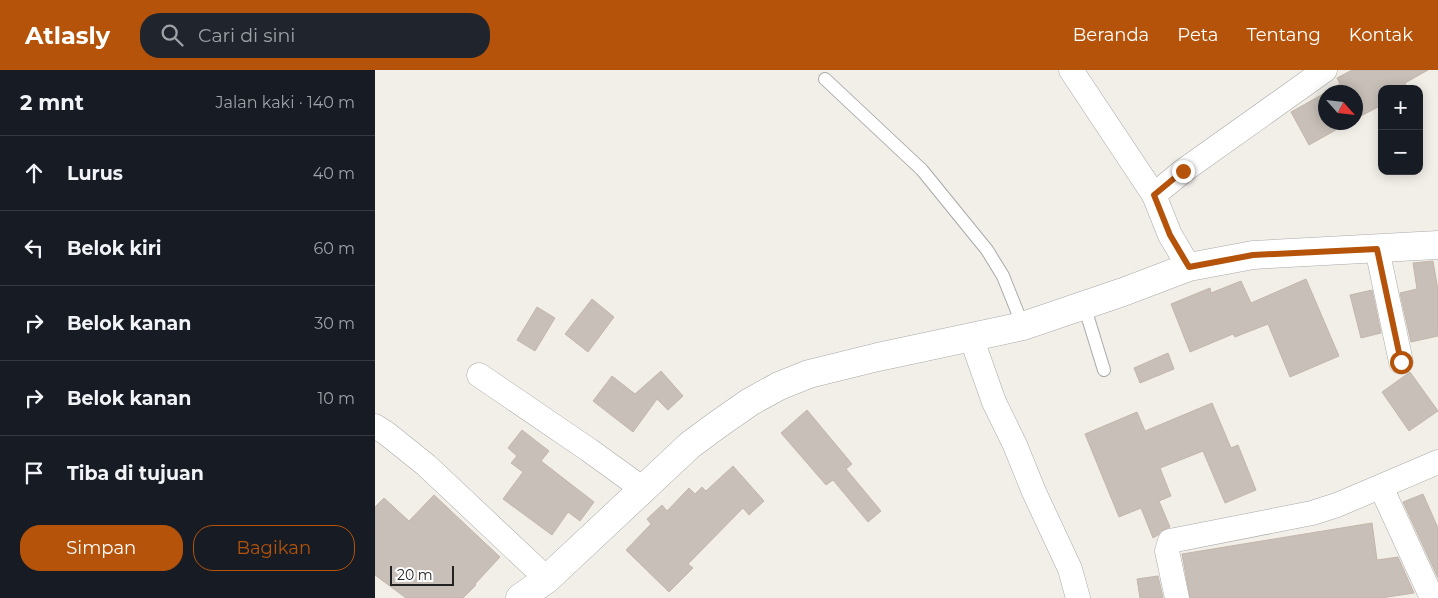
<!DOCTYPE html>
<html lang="id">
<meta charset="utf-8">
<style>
body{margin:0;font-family:Montserrat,sans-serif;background:#20242c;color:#f1f3f6}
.controls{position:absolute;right:15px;top:15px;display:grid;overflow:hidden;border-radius:10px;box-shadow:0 2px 12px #0003}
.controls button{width:45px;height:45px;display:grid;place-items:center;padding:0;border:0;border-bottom:1px solid #363941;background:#171b24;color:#f1f3f6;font:25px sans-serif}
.compass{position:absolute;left:943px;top:15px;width:45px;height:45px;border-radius:50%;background:#171b24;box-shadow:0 2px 12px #0003;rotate:117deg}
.scale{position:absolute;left:15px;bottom:12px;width:64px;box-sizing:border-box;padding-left:5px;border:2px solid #222;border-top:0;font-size:14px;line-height:18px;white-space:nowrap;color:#222;-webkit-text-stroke:4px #fff;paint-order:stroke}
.stop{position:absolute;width:15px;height:15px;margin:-11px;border:4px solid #b45309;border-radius:50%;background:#fff}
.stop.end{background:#b45309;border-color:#fff;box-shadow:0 1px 5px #0008}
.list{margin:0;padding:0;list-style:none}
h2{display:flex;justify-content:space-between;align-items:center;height:65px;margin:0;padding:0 20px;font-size:21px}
h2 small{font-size:16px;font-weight:400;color:#9ea1a6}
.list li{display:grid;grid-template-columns:32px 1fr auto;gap:15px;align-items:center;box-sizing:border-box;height:75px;padding:0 20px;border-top:1px solid #363941}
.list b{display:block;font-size:19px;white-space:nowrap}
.list em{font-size:16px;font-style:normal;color:#9ea1a6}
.actions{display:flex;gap:10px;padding:15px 20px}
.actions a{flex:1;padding:11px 0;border:1px solid #b45309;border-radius:20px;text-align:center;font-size:18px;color:#b45309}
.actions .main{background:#b45309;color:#fff}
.icon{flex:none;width:28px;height:28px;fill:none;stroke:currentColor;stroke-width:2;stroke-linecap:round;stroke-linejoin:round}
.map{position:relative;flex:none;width:1063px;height:528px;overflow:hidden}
header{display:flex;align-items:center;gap:30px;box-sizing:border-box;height:70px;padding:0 25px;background:#b45309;color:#fff}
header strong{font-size:24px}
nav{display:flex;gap:28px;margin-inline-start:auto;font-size:18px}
.search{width:350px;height:45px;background:#20242c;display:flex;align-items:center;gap:12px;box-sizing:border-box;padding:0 18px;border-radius:20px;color:#9ea1a6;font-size:19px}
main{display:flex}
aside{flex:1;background:#171b24}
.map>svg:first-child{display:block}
</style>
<header>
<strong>Atlasly</strong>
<div class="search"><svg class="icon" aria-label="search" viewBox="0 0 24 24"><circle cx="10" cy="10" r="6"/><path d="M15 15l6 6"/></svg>Cari di sini</div>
<nav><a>Beranda</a><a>Peta</a><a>Tentang</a><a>Kontak</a></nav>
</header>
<main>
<aside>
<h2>2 mnt<small>Jalan kaki · 140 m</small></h2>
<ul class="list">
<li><svg class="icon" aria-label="ahead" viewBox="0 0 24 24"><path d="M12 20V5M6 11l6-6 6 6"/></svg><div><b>Lurus</b></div><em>40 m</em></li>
<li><svg class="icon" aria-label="left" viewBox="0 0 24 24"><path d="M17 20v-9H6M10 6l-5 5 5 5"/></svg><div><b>Belok kiri</b></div><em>60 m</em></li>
<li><svg class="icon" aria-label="right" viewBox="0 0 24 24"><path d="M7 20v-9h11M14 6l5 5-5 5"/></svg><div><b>Belok kanan</b></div><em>30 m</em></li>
<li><svg class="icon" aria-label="right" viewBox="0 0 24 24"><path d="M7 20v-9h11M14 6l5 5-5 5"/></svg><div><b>Belok kanan</b></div><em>10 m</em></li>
<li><svg class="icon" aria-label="arrive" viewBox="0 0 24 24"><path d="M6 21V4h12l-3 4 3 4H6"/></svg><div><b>Tiba di tujuan</b></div></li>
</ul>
<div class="actions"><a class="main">Simpan</a><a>Bagikan</a></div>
</aside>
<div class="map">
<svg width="1063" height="528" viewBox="0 0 1063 528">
<rect width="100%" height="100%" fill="#f2efe9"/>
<g fill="#c7bfb8" stroke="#c4b6ab">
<polygon points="977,0 1053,0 1030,13 1033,19 1007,19 1007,35 980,49 980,22 951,22 965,14 962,8"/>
<polygon points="950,23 950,52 975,52 934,75 916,42"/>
<polygon points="1058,191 1063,220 1063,266 1036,272 1025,223 1042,219 1038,193"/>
<polygon points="931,209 964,286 915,307 893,254 860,267 858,264 815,282 796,234 835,218 836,223 866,211 876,233"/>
<polygon points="997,220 1006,263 986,268 975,225"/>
<polygon points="217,229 239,247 213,282 190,264"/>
<polygon points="162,237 180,248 160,281 142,270"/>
<polygon points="793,283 799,299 765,313 759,298"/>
<polygon points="286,301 308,326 293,340 282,329 258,362 218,331 237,306 260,324"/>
<polygon points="1035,302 1063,341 1034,361 1007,322"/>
<polygon points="837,333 856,378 863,375 881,420 850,433 828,381 785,398 796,426 784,431 795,457 786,461 783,465 778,468 766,438 744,447 710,364 762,342 770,361"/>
<polygon points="432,340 477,394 471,399 506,441 493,452 458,410 451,415 406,363"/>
<polygon points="147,360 174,381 166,391 219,432 205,451 193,442 177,465 128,429 148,402 136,393 142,386 133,378"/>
<polygon points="358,396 389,431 374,445 368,438 313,494 318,498 294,522 251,480 276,454 272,449 287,435 292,441 314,418 320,424 327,417 331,421"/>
<polygon points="1048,424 1063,458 1063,508 1028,432"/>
<polygon points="59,425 125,487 100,514 101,515 88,528 31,528 0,505 0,437 9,428 34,451"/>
<polygon points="997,453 1002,490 1023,487 1039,523 1006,528 815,528 807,484"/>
<polygon points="783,506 788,528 765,528 762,509"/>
</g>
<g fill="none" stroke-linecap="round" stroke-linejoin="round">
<g stroke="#a9a9a9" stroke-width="14">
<g id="service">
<polyline points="450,9 547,100 612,180 628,206 648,256"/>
<polyline points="709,235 729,300"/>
</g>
</g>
<g stroke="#a9a9a9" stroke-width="25">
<g id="minor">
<polyline points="696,0 779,125"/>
<polyline points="1002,179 1026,292"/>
<polyline points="814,197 795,165 779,125 808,101 950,0"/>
<polyline points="596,267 619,332 640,375 659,422 695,499 703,528"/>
<polyline points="104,305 214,380 268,419"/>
<polyline points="0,356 11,363 51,395 172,509"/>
<polyline points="1006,417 1057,528"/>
<polyline points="802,528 792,481 795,471 937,443 962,435 1063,392"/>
</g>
</g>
<g stroke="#a9a9a9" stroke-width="29">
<polyline id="tertiary" points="145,528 172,509 315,375 342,355 375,332 404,316 434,304 503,287 648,256 748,222 814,197 878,185 1063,175"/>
</g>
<use href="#service" stroke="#fff" stroke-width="12"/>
<use href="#minor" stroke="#fff" stroke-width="24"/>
<use href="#tertiary" stroke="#fff" stroke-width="28"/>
</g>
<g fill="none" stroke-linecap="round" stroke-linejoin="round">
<polyline stroke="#b45309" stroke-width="6" points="808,101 779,125 795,165 814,197 878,185 1002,179 1026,292"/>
</g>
</svg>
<div class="controls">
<button>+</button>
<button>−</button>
</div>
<svg class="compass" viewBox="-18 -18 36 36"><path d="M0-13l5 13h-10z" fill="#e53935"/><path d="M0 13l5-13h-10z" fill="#9ea1a6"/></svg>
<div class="scale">20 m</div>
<div class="stop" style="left:1026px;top:292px"></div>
<div class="stop end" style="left:808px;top:101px"></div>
</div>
</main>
